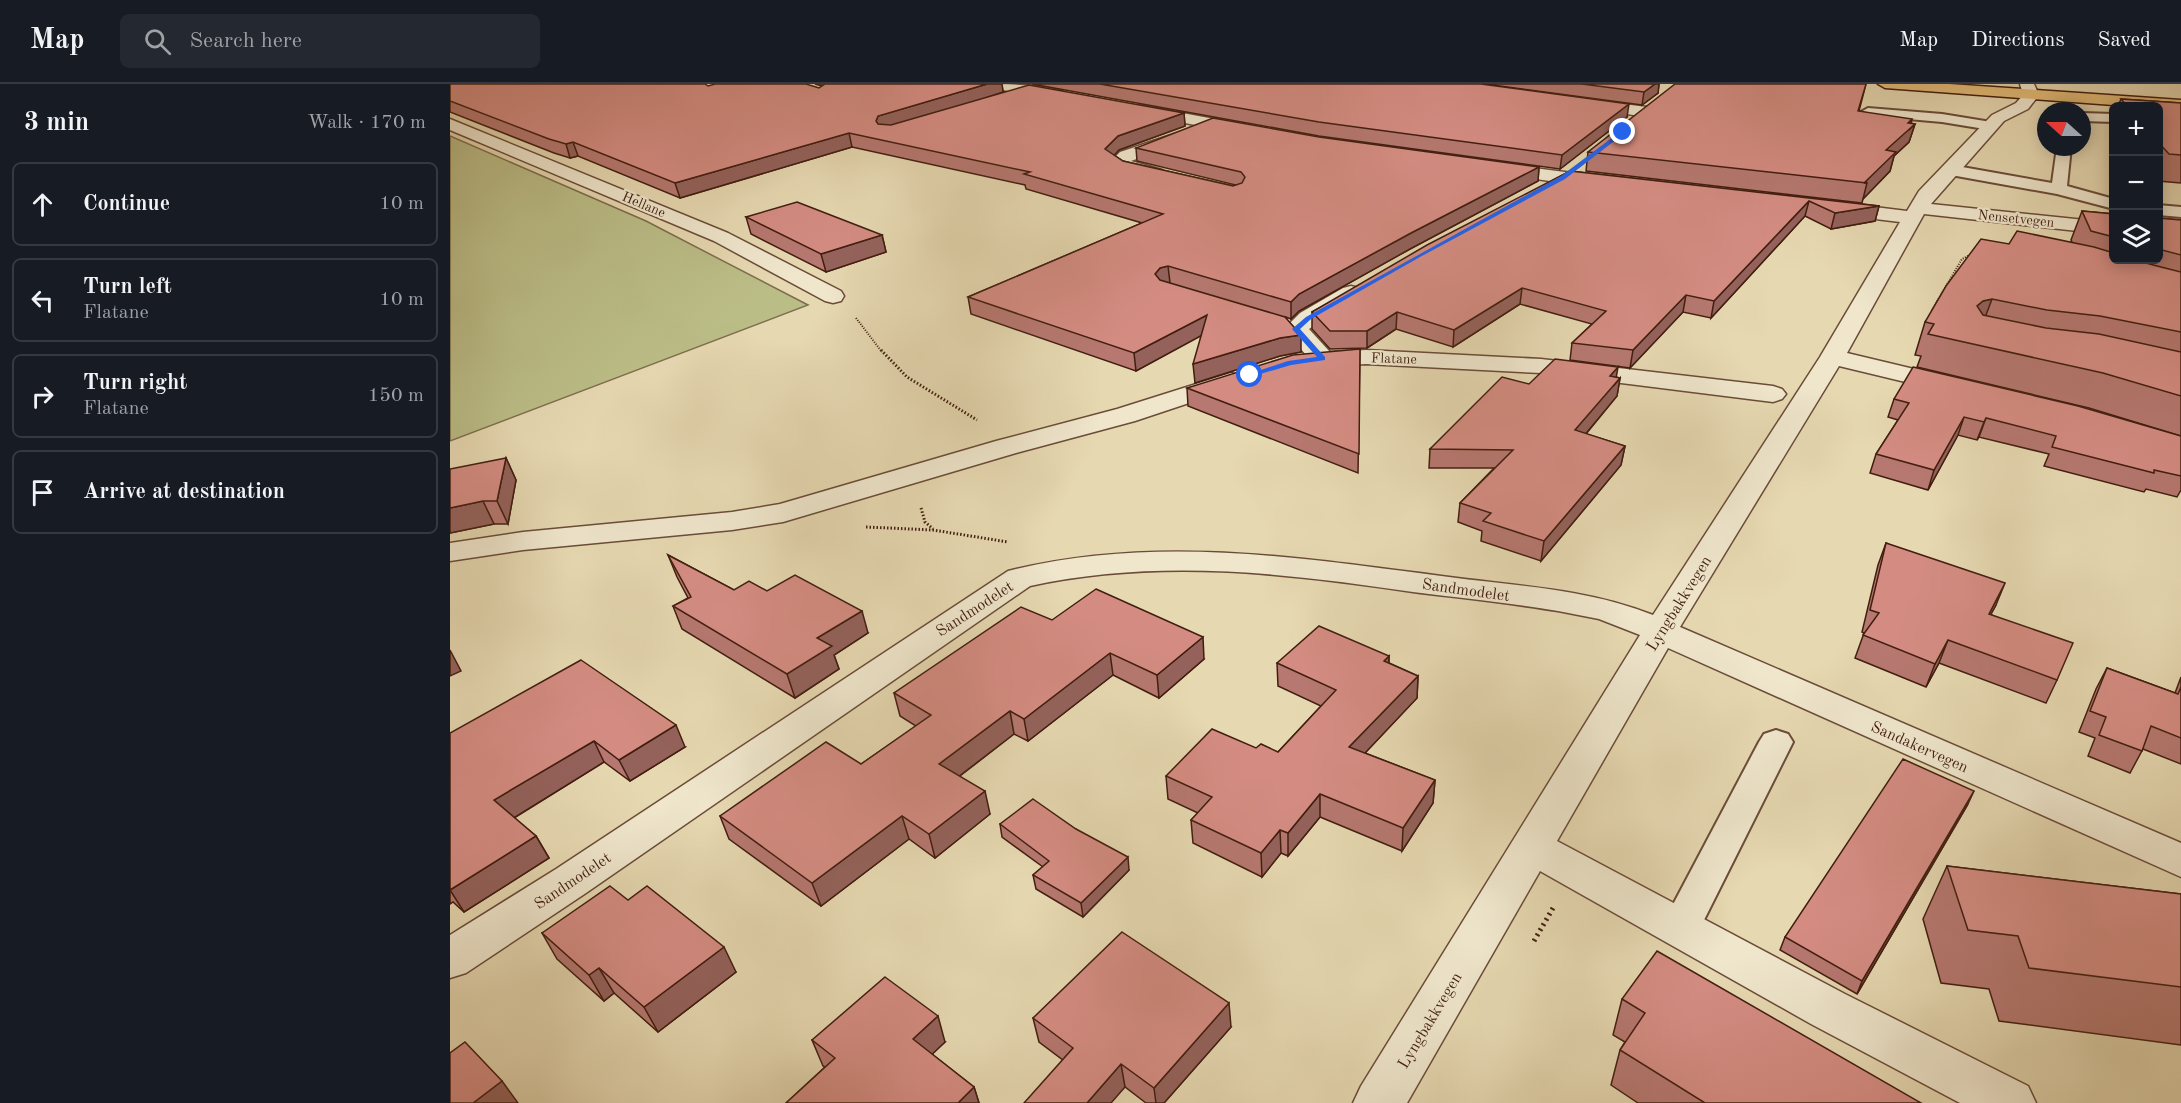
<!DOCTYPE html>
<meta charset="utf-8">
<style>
body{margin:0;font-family:"Old Standard TT",serif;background:#242831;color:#f1f3f6}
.controls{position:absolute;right:18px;top:18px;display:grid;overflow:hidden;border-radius:9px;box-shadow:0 3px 15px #0003}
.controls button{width:54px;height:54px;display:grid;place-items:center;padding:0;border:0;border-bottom:2px solid #363941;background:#171b24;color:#f1f3f6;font:30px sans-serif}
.compass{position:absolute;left:1587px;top:18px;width:54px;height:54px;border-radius:50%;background:#171b24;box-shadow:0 3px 15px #0003;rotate:291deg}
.stop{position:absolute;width:18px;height:18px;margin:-14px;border:4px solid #2563eb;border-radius:50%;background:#fff}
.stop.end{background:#2563eb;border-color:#fff;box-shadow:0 2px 6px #0008}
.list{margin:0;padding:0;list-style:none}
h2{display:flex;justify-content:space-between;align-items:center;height:78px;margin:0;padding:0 24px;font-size:26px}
h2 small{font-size:20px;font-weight:400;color:#9ea1a6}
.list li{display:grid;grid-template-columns:39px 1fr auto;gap:18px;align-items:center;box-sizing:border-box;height:84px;margin:0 12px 12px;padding:0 12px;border:2px solid #363941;border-radius:9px}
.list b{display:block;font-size:22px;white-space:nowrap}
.list p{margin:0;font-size:20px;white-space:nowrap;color:#9ea1a6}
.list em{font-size:20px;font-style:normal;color:#9ea1a6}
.icon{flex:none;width:33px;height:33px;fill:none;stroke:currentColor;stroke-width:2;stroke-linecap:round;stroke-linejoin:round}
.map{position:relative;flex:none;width:1731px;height:1019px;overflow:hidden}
header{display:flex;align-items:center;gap:36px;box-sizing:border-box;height:84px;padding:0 30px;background:#171b24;border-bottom:2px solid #363941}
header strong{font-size:28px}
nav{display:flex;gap:33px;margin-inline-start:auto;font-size:21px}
.search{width:420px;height:54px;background:#242831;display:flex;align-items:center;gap:15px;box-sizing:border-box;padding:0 21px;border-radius:9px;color:#9ea1a6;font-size:22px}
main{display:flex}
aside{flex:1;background:#171b24}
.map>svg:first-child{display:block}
</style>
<header>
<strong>Map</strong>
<div class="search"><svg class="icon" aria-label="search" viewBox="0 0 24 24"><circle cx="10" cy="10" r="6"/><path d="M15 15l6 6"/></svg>Search here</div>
<nav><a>Map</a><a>Directions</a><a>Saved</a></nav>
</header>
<main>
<aside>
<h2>3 min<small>Walk · 170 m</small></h2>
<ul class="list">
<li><svg class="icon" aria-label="ahead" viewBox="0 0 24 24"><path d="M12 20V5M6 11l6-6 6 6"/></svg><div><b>Continue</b></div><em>10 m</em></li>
<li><svg class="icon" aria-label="left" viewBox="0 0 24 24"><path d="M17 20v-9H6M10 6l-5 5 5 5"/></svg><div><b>Turn left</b><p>Flatane</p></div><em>10 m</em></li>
<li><svg class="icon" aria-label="right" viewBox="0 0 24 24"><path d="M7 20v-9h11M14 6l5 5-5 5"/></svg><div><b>Turn right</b><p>Flatane</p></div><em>150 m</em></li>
<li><svg class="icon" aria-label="arrive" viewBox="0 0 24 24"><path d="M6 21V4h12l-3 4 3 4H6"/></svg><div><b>Arrive at destination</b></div></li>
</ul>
</aside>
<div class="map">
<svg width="1731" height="1019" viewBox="0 0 1731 1019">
<rect width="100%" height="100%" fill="#e6d8b1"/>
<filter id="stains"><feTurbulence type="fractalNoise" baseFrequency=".00333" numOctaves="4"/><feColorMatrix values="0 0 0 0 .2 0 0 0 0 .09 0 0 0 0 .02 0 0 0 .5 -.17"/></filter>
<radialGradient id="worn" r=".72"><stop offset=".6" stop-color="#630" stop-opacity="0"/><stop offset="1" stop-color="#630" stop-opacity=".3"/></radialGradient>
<polygon fill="#bbbd87" stroke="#7e6e4c" stroke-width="1.5" points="0,52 196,137 358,221 0,357"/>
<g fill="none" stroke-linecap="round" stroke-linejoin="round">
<g stroke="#6b4c38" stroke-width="4">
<g id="lane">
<polygon points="1418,24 1492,30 1541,38 1548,42 1541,46 1492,38 1413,31 1411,28"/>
<polygon points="1632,29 1664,30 1664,38 1632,37"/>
<polygon points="1607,63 1621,63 1617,102 1664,115 1664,125 1607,110 1501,91 1493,86 1501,81 1602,99"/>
<polygon points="1708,121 1731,123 1731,133 1708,131"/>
<polygon points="1326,646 1338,650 1343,658 1245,854 1231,859 1217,854 1212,843 1217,832 1309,658 1314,650"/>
</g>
</g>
<g stroke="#6b4c38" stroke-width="3">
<g id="street">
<path d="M535,0C551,0 609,0 620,12L612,17L542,4Z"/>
<path d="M1570,0H1584L1589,11L1578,25L1554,37L1481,120L1664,139V151L1474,130L1397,269L1510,296L1514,301L1510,306L1501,309L1389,282L1230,543L1731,759V793L1218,564L1107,757L1395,910L1578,1002L1586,1019H1510L1361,940L1090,787L957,1019H903L911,1002L1190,551L1149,535L1108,527C1060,519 1011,514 963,508C833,489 710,474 580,502L136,809L16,889L0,894V851L106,785L558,487C707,450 849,474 999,493C1067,502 1138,505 1203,531L1370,273L1450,138L1384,130L1377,128L1374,124L1377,120L1384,118L1457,127L1469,107L1542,31L1566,19L1573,11Z"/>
<polygon points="1134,15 1197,23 1205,28 1197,33 1128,23 1126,20 1128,17"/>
<polygon points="689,21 797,41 805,46 797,51 683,29 681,26 683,23"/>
<polygon points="0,35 278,149 391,207 394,212 391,217 383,219 375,217 264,157 0,46"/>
<polygon points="730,48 738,53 736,57 681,77 712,86 715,90 712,94 706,95 662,83 659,79 670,68"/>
<polygon points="1044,79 1154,93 1161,95 1163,99 1161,103 1154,105 1038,88 1035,84 1038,80"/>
<polygon points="901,202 909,204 912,209 909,214 859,245 880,268 916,266 1091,275 1323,302 1332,305 1336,310 1332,315 1323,318 1091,289 916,280 865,283 856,281 853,276 856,271 834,245 850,229 893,204"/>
<polygon points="781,289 790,292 794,297 790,302 685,337 566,369 333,438 282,446 73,466 0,477 0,459 73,448 282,428 330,420 546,357 667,325"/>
</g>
</g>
<g stroke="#421e10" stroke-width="3">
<polygon id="highway" points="1428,0 1499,0 1731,16 1731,26 1435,4"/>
</g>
<g stroke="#421e10" stroke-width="2" stroke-dasharray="1 1.5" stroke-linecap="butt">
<polyline points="1482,226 1512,175 1522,170"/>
<polyline points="406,234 432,268"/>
</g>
<g stroke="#421e10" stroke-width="3" stroke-dasharray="1.5 2" stroke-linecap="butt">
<polyline points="431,266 457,293 527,336"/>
<polyline points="471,424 475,438 483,445"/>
<polyline points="416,443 483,446 558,458"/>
</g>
<polyline stroke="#421e10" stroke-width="5" stroke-dasharray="2 4" stroke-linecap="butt" points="1084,857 1103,824"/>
<use href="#lane" fill="#efe6cc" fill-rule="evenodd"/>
<use href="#street" fill="#efe6cc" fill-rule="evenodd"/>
<use href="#highway" fill="#e3bc78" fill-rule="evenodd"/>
</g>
<g fill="#b67870" stroke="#421e10" stroke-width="1.5">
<polygon points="0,0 369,4 372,2 365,0 552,0 553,8 734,29 735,42 669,66 664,71 673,77 783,102 786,101 687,77 686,64 869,53 1089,83 1088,97 960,165 849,227 841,235 836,233 851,268 830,272 745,299 751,251 686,287 521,230 518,213 692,139 576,105 575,101 402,63 230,114 128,72 120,74 104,69 0,28"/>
<polygon points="582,0 1031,0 1177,33 1110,85 869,52"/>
<polygon points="1035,0 1209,0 1208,9 1192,21"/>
<polygon points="1416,0 1409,27 1465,40 1459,58 1444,72 1440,87 1413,115 1412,119 1136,87 1138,68"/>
<polygon points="1671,15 1731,19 1731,99 1708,97 1708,22 1668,22"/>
<polygon points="1120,87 1429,122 1425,137 1381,145 1355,132 1261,234 1233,228 1180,284 1120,276 1122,259 1142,240 1070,220 1003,263 946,245 917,264 880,265 862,245 862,228"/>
<polygon points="1632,127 1664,130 1664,176 1708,176 1708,134 1731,136 1731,352 1639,324 1467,283 1471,272 1465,271 1475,238 1559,160 1622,158 1621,156"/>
<polygon points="296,133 432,151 436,168 376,188 301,150"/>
<polygon points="910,265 908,389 738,322 737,304"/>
<polygon points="1166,293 1170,294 1167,312 1136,350 1175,362 1171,381 1091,477 1031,457 1032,447 1008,438 1010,419 1044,384 979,384 980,365 1079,300"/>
<polygon points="1444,315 1731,352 1731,406 1727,413 1696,405 1694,408 1594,382 1599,370 1529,353 1527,356 1508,351 1478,406 1420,389 1426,370 1448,336 1438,333"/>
<polygon points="56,374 66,396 58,440 44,440 0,449"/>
<polygon points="1436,459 1546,521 1541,530 1607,596 1596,619 1489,579 1476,603 1405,574 1414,549 1412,548 1428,481"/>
<polygon points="218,471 284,506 418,549 384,571 389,585 345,614 232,545 223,522 238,514 227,493"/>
<polygon points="602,536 754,575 709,614 663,591 578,657 564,650 510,692 540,730 485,774 459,755 371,822 279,755 270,732 411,680 466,642 450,632 444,609"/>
<polygon points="939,572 939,579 968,592 967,614 915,669 985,696 983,719 952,767 870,733 838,772 831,769 812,793 743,759 741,736 748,729 718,715 716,692 806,664 828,668 871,622 828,602 827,579"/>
<polygon points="1657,584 1725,609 1731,593 1731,680 1693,665 1680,689 1638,672 1645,654 1629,648 1646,605"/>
<polygon points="0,649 235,663 180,697 154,678 64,734 86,752 99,774 14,828 3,818 0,820"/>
<polygon points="1518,720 1407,910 1330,866 1335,853"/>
<polygon points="550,740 626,745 679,786 633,833 586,805 583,791 593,783 552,753"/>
<polygon points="1497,782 1731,810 1731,961 1549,937 1539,905 1491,899 1473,835"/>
<polygon points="178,816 286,888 208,948 164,909 154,917 107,875 92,849"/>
<polygon points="1172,915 1471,1019 1188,1019 1161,1001 1170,966 1175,958 1163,951"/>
<polygon points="583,934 781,943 714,1019 696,1019 675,1003 613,976 589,958"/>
<polygon points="362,956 495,958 482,970 524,1003 529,1019 336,1019 375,983 373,982"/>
</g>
<g fill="#94625b" stroke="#421e10" stroke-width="1.5">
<polygon points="537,0 552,0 553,8 429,50 426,37 428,32"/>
<polygon points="1205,0 1209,0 1208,9 1192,21 1194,8"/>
<polygon points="1179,20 1177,33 1110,85 1112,71"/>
<polygon points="734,29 735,42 669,66 657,79 655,65 668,52"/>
<polygon points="1462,35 1460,45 1465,40 1459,58 1444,72 1440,87 1413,115 1417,99 1415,99 1436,66"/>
<polygon points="399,49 402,63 230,114 225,99"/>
<polygon points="123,58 128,72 120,74 116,60"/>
<polygon points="1089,83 1088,97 960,165 849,227 841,235 841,218 849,210 961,149"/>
<polygon points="1359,117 1355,132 1261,234 1264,217"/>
<polygon points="1429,122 1425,137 1381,145 1385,129"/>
<polygon points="432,151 436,168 376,188 371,170"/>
<polygon points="718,182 720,199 711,201 705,190 710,184"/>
<polygon points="1072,204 1070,220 1003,263 1004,246"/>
<polygon points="1236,211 1233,228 1180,284 1183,266"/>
<polygon points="1542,215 1530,247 1527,222 1533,217"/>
<polygon points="947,228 946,245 917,264 917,247"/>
<polygon points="757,231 758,248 686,287 684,269"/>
<polygon points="851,251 851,268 830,272 745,299 743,280 830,254"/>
<polygon points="1168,283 1165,300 1170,294 1167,312 1123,365 1125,346 1160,292"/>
<polygon points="1514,333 1508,351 1478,406 1484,386"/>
<polygon points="1536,334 1529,353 1527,356 1534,338"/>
<polygon points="1175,362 1171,381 1091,477 1094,457"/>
<polygon points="56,374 66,396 58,440 47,417"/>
<polygon points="33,417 44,440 0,449 0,424"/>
<polygon points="1555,499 1546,521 1529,552 1539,530"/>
<polygon points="412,527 418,549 384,571 389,585 345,614 337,590 367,554"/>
<polygon points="753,553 754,575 709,614 707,591"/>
<polygon points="1498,556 1489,579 1476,603 1485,580"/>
<polygon points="0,566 11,587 0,592"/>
<polygon points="660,569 663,591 578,657 574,635"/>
<polygon points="939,572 938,594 934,577"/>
<polygon points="968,592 967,614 899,686 899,663"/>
<polygon points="560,627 564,650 495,703 489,680"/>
<polygon points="226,641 235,663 180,697 169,676"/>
<polygon points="144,657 154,678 57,738 44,716"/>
<polygon points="985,696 983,719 952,767 953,744"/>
<polygon points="535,707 540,730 485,774 479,750"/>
<polygon points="1524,707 1518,720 1407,910 1412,897"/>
<polygon points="870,710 870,733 838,772 838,749"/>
<polygon points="452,732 459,755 371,822 362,799"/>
<polygon points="830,746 831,769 812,793 811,769"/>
<polygon points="86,752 99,774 14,828 0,806"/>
<polygon points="678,773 679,786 633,833 631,819"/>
<polygon points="274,863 286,888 208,948 194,923"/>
<polygon points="149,884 164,909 154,917 139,891"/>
<polygon points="779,919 781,943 714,1019 706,1019 704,1004"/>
<polygon points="488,932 495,958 472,980 463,955"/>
<polygon points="671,980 675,1003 661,1019 637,1019"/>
<polygon points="52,997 68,1019 23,1019"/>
<polygon points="524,1003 529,1019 508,1019"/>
</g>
<g fill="#d48c82" stroke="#421e10" stroke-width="1.5">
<polygon points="0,0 255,0 258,2 265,0 356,0 369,4 375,0 537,0 428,32 426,37 428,40 441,41 579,1 734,29 668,52 655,65 673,77 783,102 792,99 795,93 791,88 686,64 763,34 869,53 1089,83 961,149 849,210 841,218 718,182 710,184 705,190 710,196 835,233 851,251 830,254 743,280 757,231 684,269 518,213 713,130 574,90 580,88 399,49 225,99 123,58 116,60 99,55 0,17"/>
<polygon points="650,0 1031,0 1179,20 1112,71 869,38"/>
<polygon points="1132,0 1205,0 1194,8"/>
<polygon points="1225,0 1416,0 1408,27 1462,35 1458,39 1465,40 1436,66 1446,68 1415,98 1417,99 1138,68"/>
<polygon points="1671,15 1731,19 1731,71 1719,70 1708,58 1708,22 1677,22"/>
<polygon points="1120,87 1429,122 1385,129 1359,117 1264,217 1236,211 1183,266 1122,259 1156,227 1072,204 1004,246 947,228 917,247 880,247 862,228 977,161"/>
<polygon points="347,118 432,151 371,170 296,133"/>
<polygon points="1632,127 1664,130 1664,153 1641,147"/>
<polygon points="1708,134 1731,136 1731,171 1708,165"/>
<polygon points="1567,147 1644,163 1664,169 1664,176 1685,176 1707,182 1731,188 1731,248 1650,232 1597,226 1542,215 1533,217 1527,222 1533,231 1596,244 1649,250 1731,268 1731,312 1653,289 1478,250 1484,240 1475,238 1496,202 1531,155 1559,160"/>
<polygon points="910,265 909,370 737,304 843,271"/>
<polygon points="1105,275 1168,283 1160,292 1170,294 1125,346 1175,362 1094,457 1033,437 1041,429 1010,419 1063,366 980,365 1052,293 1079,300"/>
<polygon points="1463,283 1628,322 1731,352 1731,392 1704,386 1704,389 1602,363 1606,352 1536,334 1534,338 1514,333 1484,386 1426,370 1459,319 1444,315"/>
<polygon points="56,374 47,417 33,417 0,424 0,385"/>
<polygon points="1436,459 1555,499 1539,530 1623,559 1607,596 1498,556 1485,580 1413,551 1429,529 1420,526"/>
<polygon points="218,471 284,506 299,497 317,507 345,491 412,527 367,554 382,562 337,590 223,522 241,513"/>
<polygon points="646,505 753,553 707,591 660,569 574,635 560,627 489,680 535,707 479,750 452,732 362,799 270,732 376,658 411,680 481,631 444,609 571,523 602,536"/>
<polygon points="869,542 939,572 934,577 968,592 899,663 985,696 953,744 870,710 838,749 830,746 811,769 741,736 762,713 716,692 762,645 806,664 811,660 828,668 886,606 827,579"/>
<polygon points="131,576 226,641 169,676 144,657 44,716 86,752 0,806 0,649"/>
<polygon points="1657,584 1728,610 1731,603 1731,654 1701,642 1692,667 1649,651 1656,633 1640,627"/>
<polygon points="1453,675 1524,707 1412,897 1335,853"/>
<polygon points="583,715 626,745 678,773 631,819 583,791 599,777 550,740"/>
<polygon points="1497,782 1731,810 1731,903 1579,884 1568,852 1518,846"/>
<polygon points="160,802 178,816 197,802 274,863 194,923 149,884 139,891 92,849"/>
<polygon points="672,848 779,919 704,1004 671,980 637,1019 574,1019 623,964 583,934"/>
<polygon points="1207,867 1471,1019 1255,1019 1170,966 1195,929 1172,915"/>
<polygon points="435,893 488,932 463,955 524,1003 508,1019 336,1019 385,974 362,956"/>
<polygon points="15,958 52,997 23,1019 0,1019 0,969"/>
</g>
<polygon fill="#2563eb" points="1171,47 1176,48 1115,95 970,173 861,235 850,245 875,273 875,276 841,281 800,293 796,291 838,277 867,273 842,245 856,233 1111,92"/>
<g text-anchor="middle" stroke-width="4.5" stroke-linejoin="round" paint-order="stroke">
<g font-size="14" fill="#421e10" stroke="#efe6cc">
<text transform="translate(194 120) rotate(23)" y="5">Hellane</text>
<text transform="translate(1566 134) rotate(6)" y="5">Nensetvegen</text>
<text transform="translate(944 274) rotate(2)" y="5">Flatane</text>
</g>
<g font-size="16" fill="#421e10" stroke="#efe6cc">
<text transform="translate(1016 505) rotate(8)" y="6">Sandmodelet</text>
<text transform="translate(1228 519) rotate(-58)" y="6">Lyngbakkvegen</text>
<text transform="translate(524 524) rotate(-33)" y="6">Sandmodelet</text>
<text transform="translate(1470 662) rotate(24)" y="6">Sandakervegen</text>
<text transform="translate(122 796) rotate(-34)" y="6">Sandmodelet</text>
<text transform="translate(979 936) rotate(-59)" y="6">Lyngbakkvegen</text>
</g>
</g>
<rect width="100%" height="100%" filter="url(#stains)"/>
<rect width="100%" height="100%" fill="url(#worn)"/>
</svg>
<div class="controls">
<button>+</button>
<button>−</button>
<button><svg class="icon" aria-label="layers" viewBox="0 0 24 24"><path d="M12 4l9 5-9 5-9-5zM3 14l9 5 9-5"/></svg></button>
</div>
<svg class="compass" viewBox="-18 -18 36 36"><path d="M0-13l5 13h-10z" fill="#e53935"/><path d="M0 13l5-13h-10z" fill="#9ea1a6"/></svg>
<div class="stop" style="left:800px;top:291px"></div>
<div class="stop end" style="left:1173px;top:48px"></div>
</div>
</main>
